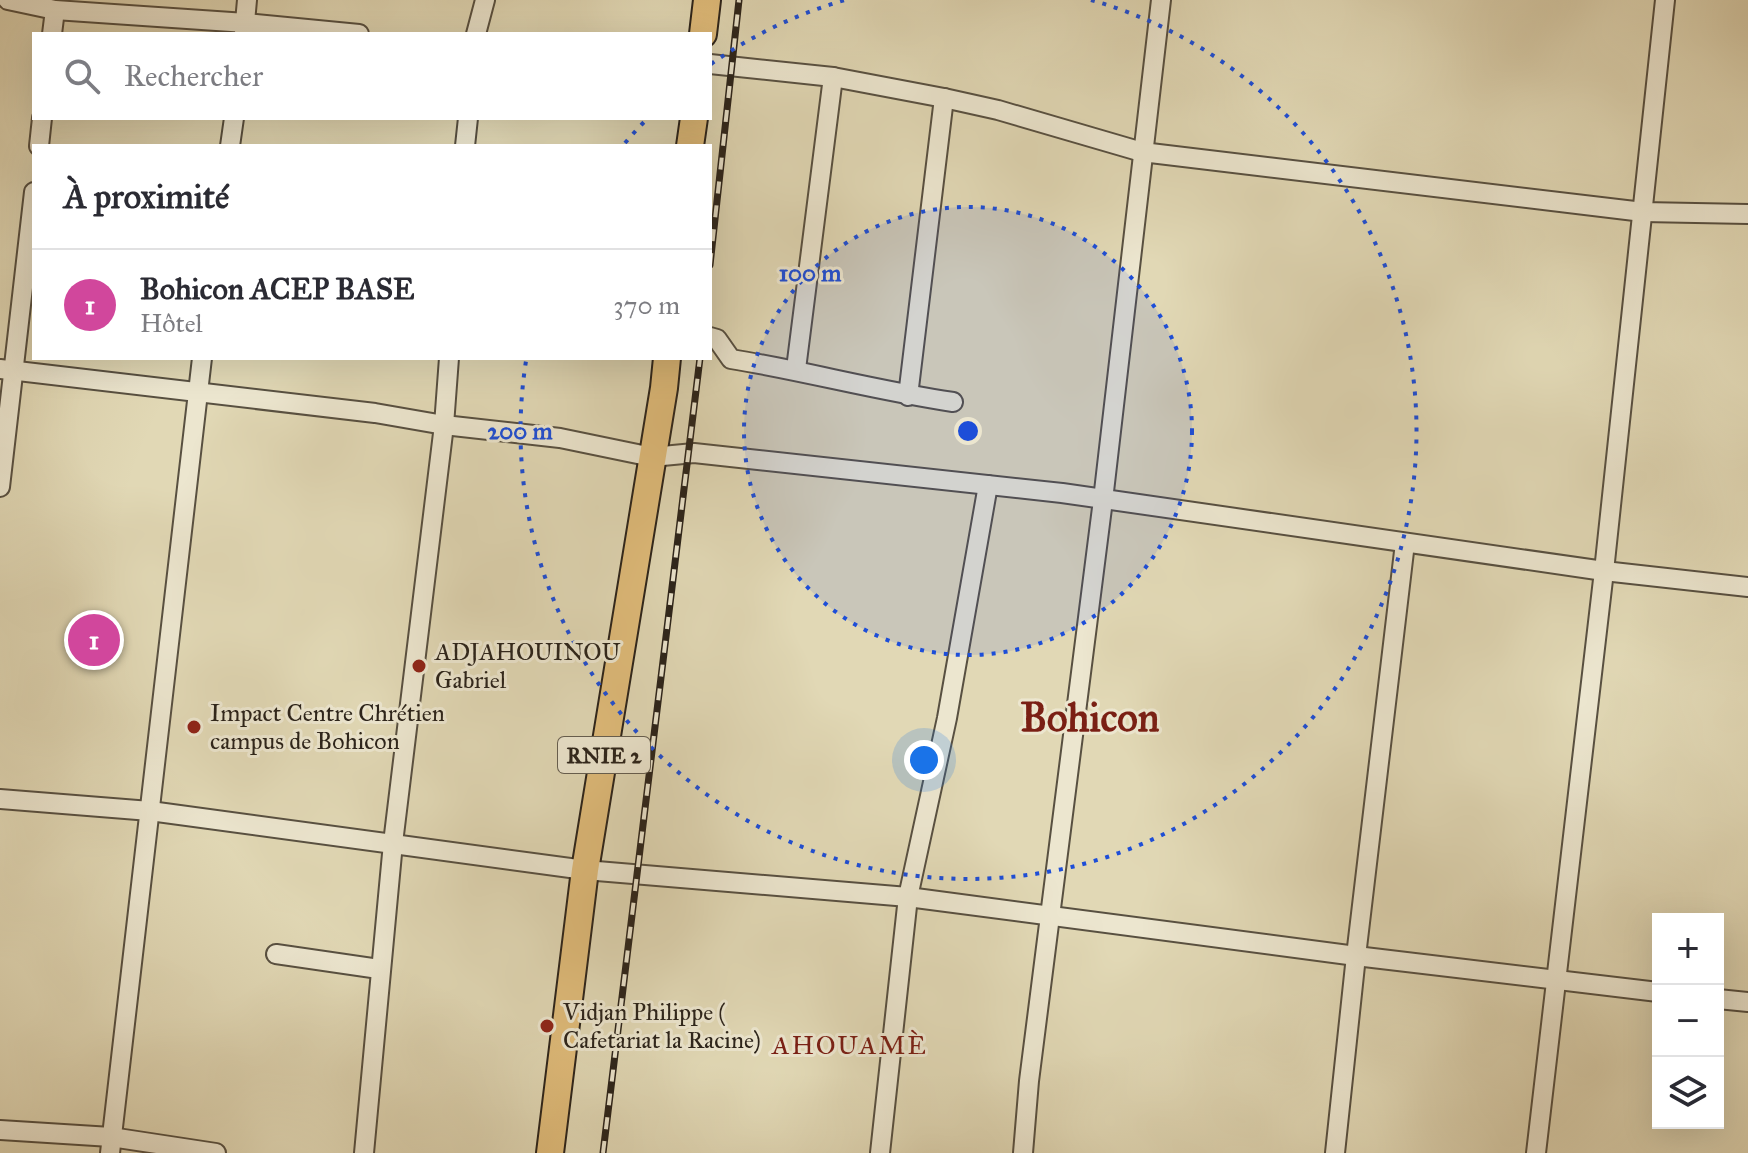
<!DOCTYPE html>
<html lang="fr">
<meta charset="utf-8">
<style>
body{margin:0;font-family:"IM FELL Great Primer",serif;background:#f2f2f3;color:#2b2b33}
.controls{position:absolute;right:24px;bottom:24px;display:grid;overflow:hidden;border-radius:0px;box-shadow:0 8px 32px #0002}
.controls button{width:72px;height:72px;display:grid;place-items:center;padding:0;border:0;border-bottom:2px solid #e1e1e2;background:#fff;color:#2b2b33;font:40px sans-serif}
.you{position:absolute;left:924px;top:760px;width:28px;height:28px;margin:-20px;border:6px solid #fff;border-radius:50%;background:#1a73e8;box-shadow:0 0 0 12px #1a73e833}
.badge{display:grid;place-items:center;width:52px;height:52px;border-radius:50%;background:#b45309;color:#fff;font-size:26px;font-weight:700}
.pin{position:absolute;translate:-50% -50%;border:4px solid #fff;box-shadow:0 2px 8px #0006}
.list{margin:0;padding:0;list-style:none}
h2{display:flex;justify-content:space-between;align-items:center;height:104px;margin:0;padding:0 32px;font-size:34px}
h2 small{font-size:26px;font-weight:400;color:#7c7c81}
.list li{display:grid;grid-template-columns:52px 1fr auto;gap:24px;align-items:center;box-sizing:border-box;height:112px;padding:0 32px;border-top:2px solid #e1e1e2}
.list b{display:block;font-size:30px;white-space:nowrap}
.list p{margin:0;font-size:26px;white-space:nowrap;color:#7c7c81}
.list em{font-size:26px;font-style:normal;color:#7c7c81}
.icon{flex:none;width:44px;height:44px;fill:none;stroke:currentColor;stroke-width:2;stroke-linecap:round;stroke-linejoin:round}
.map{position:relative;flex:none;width:1748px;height:1153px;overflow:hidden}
.search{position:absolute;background:#fff;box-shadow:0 8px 32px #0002;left:32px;top:32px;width:680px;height:88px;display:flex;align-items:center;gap:20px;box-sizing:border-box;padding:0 28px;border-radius:0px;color:#7c7c81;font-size:30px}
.panel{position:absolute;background:#fff;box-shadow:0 8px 32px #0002;left:32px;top:144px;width:680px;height:216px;border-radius:0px}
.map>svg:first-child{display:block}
</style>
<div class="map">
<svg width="1748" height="1153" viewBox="0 0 1748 1153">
<rect width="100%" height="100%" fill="#e1d8b5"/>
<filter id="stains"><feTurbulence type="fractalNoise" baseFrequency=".0025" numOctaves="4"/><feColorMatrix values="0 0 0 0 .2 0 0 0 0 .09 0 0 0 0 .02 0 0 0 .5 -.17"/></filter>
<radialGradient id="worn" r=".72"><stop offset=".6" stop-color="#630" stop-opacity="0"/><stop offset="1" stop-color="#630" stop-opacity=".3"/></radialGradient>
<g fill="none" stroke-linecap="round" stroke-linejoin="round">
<g stroke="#585041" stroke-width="22">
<g id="minor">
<polyline points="8,0 55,10 246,23 359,34"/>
<polyline points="244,33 247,0"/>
<polyline points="52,34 55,10"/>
<polyline points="476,34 485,0"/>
<polyline points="710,64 833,77 944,98 998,110 1142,152 1643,212 1748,214"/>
<polyline points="39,146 42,118"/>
<polyline points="230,146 234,118"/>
<polyline points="465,146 468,118"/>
<path d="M710,337L717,339L731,359C805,371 878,391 953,402"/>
<polyline points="0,369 375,413 444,425 560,438 652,457 694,453 1062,493 1604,571 1748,587"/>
<polyline points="796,369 833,77"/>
<polyline points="908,396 944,98"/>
<polyline points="0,487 34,192"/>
<polyline points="0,799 150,811 585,870 908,897 1356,956 1658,992"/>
<polyline points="276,954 379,969"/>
<polyline points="1718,999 1748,1002"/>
<polyline points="0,1130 111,1137 216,1153"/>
<polyline points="110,1153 202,358"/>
<polyline points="364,1153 393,843 444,425 449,358"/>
<polyline points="880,1153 908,897 947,718 988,485"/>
<polyline points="1023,1153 1029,1081 1103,500 1161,0"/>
<polyline points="1335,1153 1356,956 1405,543"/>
<polyline points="1536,1153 1604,571 1665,0"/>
</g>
</g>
<g stroke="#2b231a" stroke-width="30">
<g id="highway">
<polyline points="703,34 707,0"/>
<polyline points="690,146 694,118"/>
<polyline points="550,1153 585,870 664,388 667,358"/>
</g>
</g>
<use href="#minor" stroke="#ece6cf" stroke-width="18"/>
<use href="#highway" stroke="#e0bc7a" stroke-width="26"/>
<g stroke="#2b231a" stroke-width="7">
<g id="rail">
<polyline points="710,265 739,0"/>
<polyline points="603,1153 700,358"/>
</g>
</g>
<use href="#rail" stroke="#ece6cf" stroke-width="4" stroke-dasharray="12" stroke-linecap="butt"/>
</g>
<circle cx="968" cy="431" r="224" fill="#1d4ed8" fill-opacity=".12"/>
<g fill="none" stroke="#1d4ed8" stroke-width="4" stroke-dasharray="4 8">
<circle cx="968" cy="431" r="224"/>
<path d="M625 143A448 448 0 0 1 646 120M711 64A448 448 0 0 1 845 0M1091 0A448 448 0 1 1 526 361"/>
</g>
<g fill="#8f2418" stroke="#ece6cf" stroke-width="3">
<circle cx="419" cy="666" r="8"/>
<circle cx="194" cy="727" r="8"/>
<circle cx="547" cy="1026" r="8"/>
</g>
<g text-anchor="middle" stroke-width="6" stroke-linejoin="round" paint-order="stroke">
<rect fill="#ece6cf" stroke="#655e50" stroke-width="2" x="558" y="737" width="92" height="36" rx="6"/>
<g font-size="22" font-weight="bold" fill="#2b231a">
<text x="604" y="763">RNIE 2</text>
</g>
<g font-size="24" fill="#2b231a" stroke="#ece6cf" text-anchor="start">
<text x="435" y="660">ADJAHOUINOU<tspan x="435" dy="28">Gabriel</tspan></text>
<text x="210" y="721">Impact Centre Chrétien<tspan x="210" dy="28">campus de Bohicon</tspan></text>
<text x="563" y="1020">Vidjan Philippe (<tspan x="563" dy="28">Cafetariat la Racine)</tspan></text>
</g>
<g font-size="26" letter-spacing="2" fill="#7a1f14" stroke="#ece6cf">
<text x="850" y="1054">AHOUAMÈ</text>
</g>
<g font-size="40" font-weight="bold" fill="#7a1f14" stroke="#ece6cf">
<text x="1090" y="731">Bohicon</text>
</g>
</g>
<circle cx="968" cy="431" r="12" fill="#1d4ed8" stroke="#ece6cf" stroke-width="4"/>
<g font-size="24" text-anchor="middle" font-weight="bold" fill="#1d4ed8" stroke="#ece6cf" stroke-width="6" stroke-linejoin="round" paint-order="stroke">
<text x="810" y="281">100 m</text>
<text x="520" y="439">200 m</text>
</g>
<rect width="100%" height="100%" filter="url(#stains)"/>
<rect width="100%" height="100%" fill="url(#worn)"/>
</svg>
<div class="controls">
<button>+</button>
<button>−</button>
<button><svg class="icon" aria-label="layers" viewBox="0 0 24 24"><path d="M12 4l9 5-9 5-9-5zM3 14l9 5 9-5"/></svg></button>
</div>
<div class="you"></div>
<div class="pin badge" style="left:94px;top:640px;background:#d1479c">1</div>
<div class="search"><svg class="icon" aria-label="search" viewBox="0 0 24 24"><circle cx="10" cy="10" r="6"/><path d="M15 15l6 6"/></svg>Rechercher</div>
<section class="panel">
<h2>À proximité<small></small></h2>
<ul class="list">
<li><span class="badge" style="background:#d1479c">1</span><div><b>Bohicon ACEP BASE</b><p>Hôtel</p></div><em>370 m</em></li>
</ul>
</section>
</div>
